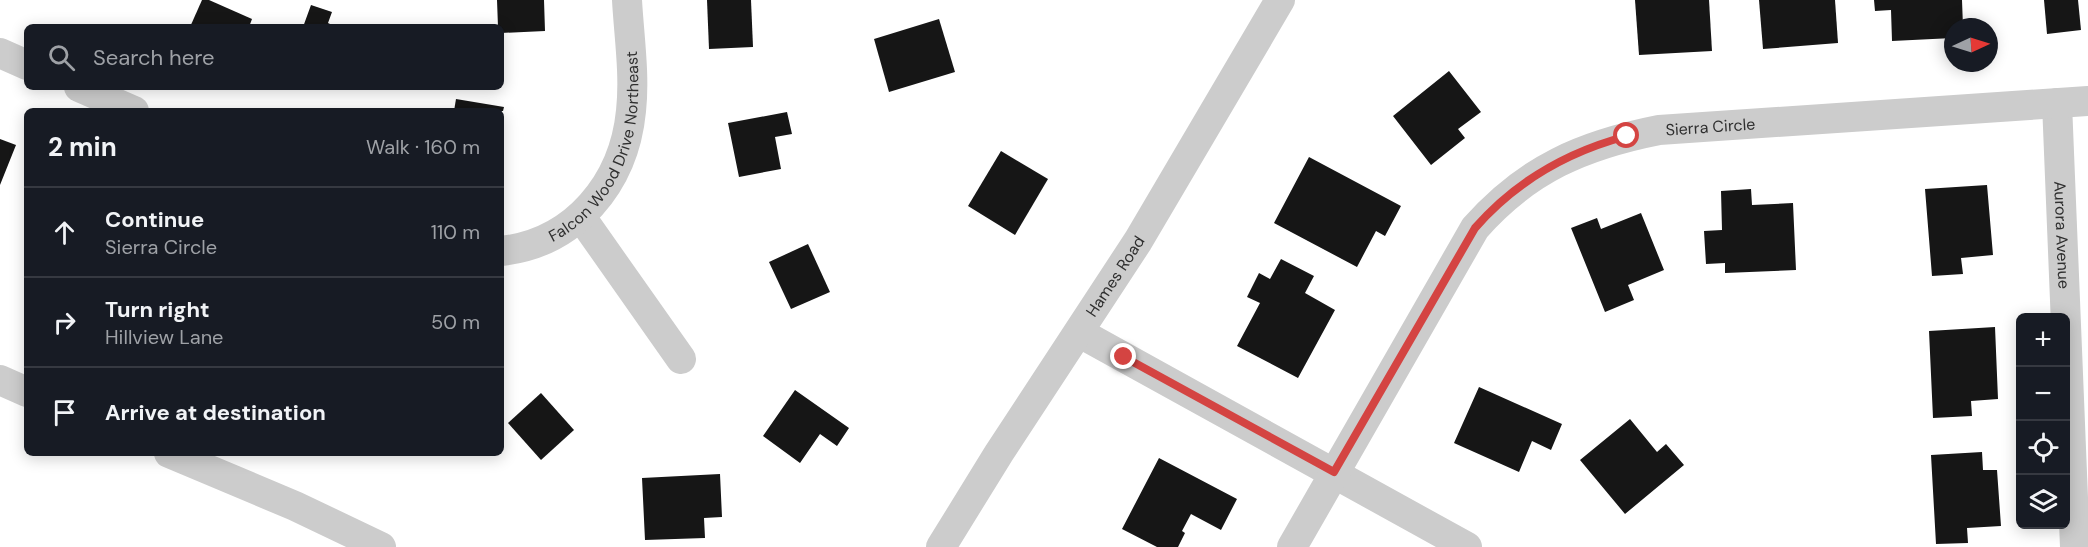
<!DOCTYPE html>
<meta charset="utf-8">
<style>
body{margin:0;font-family:"DM Sans",sans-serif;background:#242831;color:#f1f3f6}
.controls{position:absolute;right:18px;bottom:18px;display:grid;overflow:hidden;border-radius:9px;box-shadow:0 3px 15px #0003}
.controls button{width:54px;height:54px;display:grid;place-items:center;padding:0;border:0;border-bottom:2px solid #363941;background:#171b24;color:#f1f3f6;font:30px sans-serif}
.compass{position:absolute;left:1944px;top:18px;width:54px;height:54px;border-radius:50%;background:#171b24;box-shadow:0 3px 15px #0003;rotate:86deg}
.stop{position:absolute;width:18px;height:18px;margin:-14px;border:4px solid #d44442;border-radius:50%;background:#fff}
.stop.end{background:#d44442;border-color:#fff;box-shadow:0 2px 6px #0008}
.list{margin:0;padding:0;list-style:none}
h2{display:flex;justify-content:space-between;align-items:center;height:78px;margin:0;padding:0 24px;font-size:26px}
h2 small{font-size:20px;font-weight:400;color:#9ea1a6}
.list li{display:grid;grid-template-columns:39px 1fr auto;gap:18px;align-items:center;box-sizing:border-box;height:90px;padding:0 24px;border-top:2px solid #363941}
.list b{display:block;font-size:22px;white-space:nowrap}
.list p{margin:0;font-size:20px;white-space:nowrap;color:#9ea1a6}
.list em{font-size:20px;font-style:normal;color:#9ea1a6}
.icon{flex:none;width:33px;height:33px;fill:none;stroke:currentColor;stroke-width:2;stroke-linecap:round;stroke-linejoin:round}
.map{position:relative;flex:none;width:2088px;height:547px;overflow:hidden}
.search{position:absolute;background:#171b24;box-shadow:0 3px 15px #0003;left:24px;top:24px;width:480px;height:66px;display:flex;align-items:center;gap:15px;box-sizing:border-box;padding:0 21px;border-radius:9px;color:#9ea1a6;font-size:22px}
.panel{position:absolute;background:#171b24;box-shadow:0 3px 15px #0003;left:24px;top:108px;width:480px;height:348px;border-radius:9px}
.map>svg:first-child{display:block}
</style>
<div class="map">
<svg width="2088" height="547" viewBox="0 0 2088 547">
<rect width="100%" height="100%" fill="#fff"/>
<g fill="#161616">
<polygon points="202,0 209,0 252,19 249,27 190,27"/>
<polygon points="497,0 544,0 545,31 501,33 501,27 498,27"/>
<polygon points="707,0 751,0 753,47 709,49"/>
<polygon points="1635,0 1709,0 1712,51 1639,55"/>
<polygon points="1759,0 1835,0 1838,43 1763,49"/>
<polygon points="1874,0 1962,0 1963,27 1953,27 1953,38 1892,41 1891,10 1875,11"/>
<polygon points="2044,0 2078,0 2081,30 2047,34"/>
<polygon points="311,5 332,12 328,23 336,27 303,27"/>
<polygon points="939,19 955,72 889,92 874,39"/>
<polygon points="1449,71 1481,112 1458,129 1465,138 1431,165 1393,116"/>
<polygon points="456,99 504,107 503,111 454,111"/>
<polygon points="787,112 792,134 775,137 781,169 739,177 728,123"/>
<polygon points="0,139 16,145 0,185"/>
<polygon points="1001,151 1048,179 1015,235 968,206"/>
<polygon points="1309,157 1401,206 1385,236 1376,231 1357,267 1274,223"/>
<polygon points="1987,185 1993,255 1961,258 1963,274 1932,276 1925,189"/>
<polygon points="1751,189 1752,205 1793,203 1796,270 1725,273 1725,263 1706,264 1704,231 1722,230 1721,191"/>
<polygon points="1641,213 1664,270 1628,285 1634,300 1605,312 1571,228 1597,218 1601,229"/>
<polygon points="808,244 830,292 791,309 769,262"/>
<polygon points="1281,259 1314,276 1305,293 1335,310 1298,378 1237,346 1260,303 1247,297 1259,273 1270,279"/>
<polygon points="1995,327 1998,399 1971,401 1972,416 1933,418 1929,331"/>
<polygon points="1479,387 1562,424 1551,450 1532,441 1519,472 1454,443"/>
<polygon points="795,390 849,428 837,446 820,434 800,463 763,436"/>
<polygon points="541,393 574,430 541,460 508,423"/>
<polygon points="1630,419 1657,452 1666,444 1684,465 1625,514 1580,460"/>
<polygon points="1982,452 1983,470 1997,470 2001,526 1967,528 1968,543 1936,544 1931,455"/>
<polygon points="1159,458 1237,499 1221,530 1191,514 1182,531 1185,533 1178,547 1157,547 1122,529"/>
<polygon points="720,474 722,517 704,518 705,538 645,540 642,478"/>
</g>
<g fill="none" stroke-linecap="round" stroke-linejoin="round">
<g stroke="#ccc" stroke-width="30">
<polyline points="0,53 27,65"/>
<polyline points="79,87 134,111"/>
<path id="s1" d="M2057,103L2075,547"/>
<polyline points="581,217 681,359"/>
<path id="s2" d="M501,251C575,243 624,183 631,111C635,75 629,36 627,0"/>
<polyline points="1080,333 1467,547"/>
<polyline points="0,380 27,392"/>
<polyline points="169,453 295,506 381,547"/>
<path id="s3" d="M941,547L999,453L1138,241L1280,0"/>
<path id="s4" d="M1292,547L1475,228C1527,169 1583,145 1659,130L2088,101"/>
</g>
</g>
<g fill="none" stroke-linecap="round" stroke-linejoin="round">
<path stroke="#d44442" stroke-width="8" d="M1124,357L1334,472L1475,228C1516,181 1567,152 1627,136"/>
</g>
<g text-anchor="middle" stroke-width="6" stroke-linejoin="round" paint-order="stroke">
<g font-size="16" fill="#2f2f2f" stroke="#fff">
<text dy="6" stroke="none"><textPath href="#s4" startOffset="632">Sierra Circle</textPath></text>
<text dy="6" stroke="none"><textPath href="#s2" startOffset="159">Falcon Wood Drive Northeast</textPath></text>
<text dy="6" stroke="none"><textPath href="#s1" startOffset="132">Aurora Avenue</textPath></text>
<text dy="6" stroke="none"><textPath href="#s3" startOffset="322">Hames Road</textPath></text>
</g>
</g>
</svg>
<div class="controls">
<button>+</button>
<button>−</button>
<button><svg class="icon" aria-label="locate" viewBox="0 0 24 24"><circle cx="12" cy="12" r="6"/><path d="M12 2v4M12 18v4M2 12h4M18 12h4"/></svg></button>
<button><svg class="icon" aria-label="layers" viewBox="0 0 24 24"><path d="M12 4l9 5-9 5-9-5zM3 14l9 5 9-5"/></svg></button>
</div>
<svg class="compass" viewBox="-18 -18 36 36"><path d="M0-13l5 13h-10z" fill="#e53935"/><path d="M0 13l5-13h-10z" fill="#9ea1a6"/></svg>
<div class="stop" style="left:1627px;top:136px"></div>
<div class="stop end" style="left:1124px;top:357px"></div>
<div class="search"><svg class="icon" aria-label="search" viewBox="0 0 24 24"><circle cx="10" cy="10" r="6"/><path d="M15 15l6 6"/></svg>Search here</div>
<section class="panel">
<h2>2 min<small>Walk · 160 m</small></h2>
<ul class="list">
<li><svg class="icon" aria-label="ahead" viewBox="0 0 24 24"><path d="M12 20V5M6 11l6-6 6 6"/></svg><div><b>Continue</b><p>Sierra Circle</p></div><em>110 m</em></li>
<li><svg class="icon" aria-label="right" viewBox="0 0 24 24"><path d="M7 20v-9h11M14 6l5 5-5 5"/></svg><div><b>Turn right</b><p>Hillview Lane</p></div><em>50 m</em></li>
<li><svg class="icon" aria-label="arrive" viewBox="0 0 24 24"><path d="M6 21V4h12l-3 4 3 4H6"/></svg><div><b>Arrive at destination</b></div></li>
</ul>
</section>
</div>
